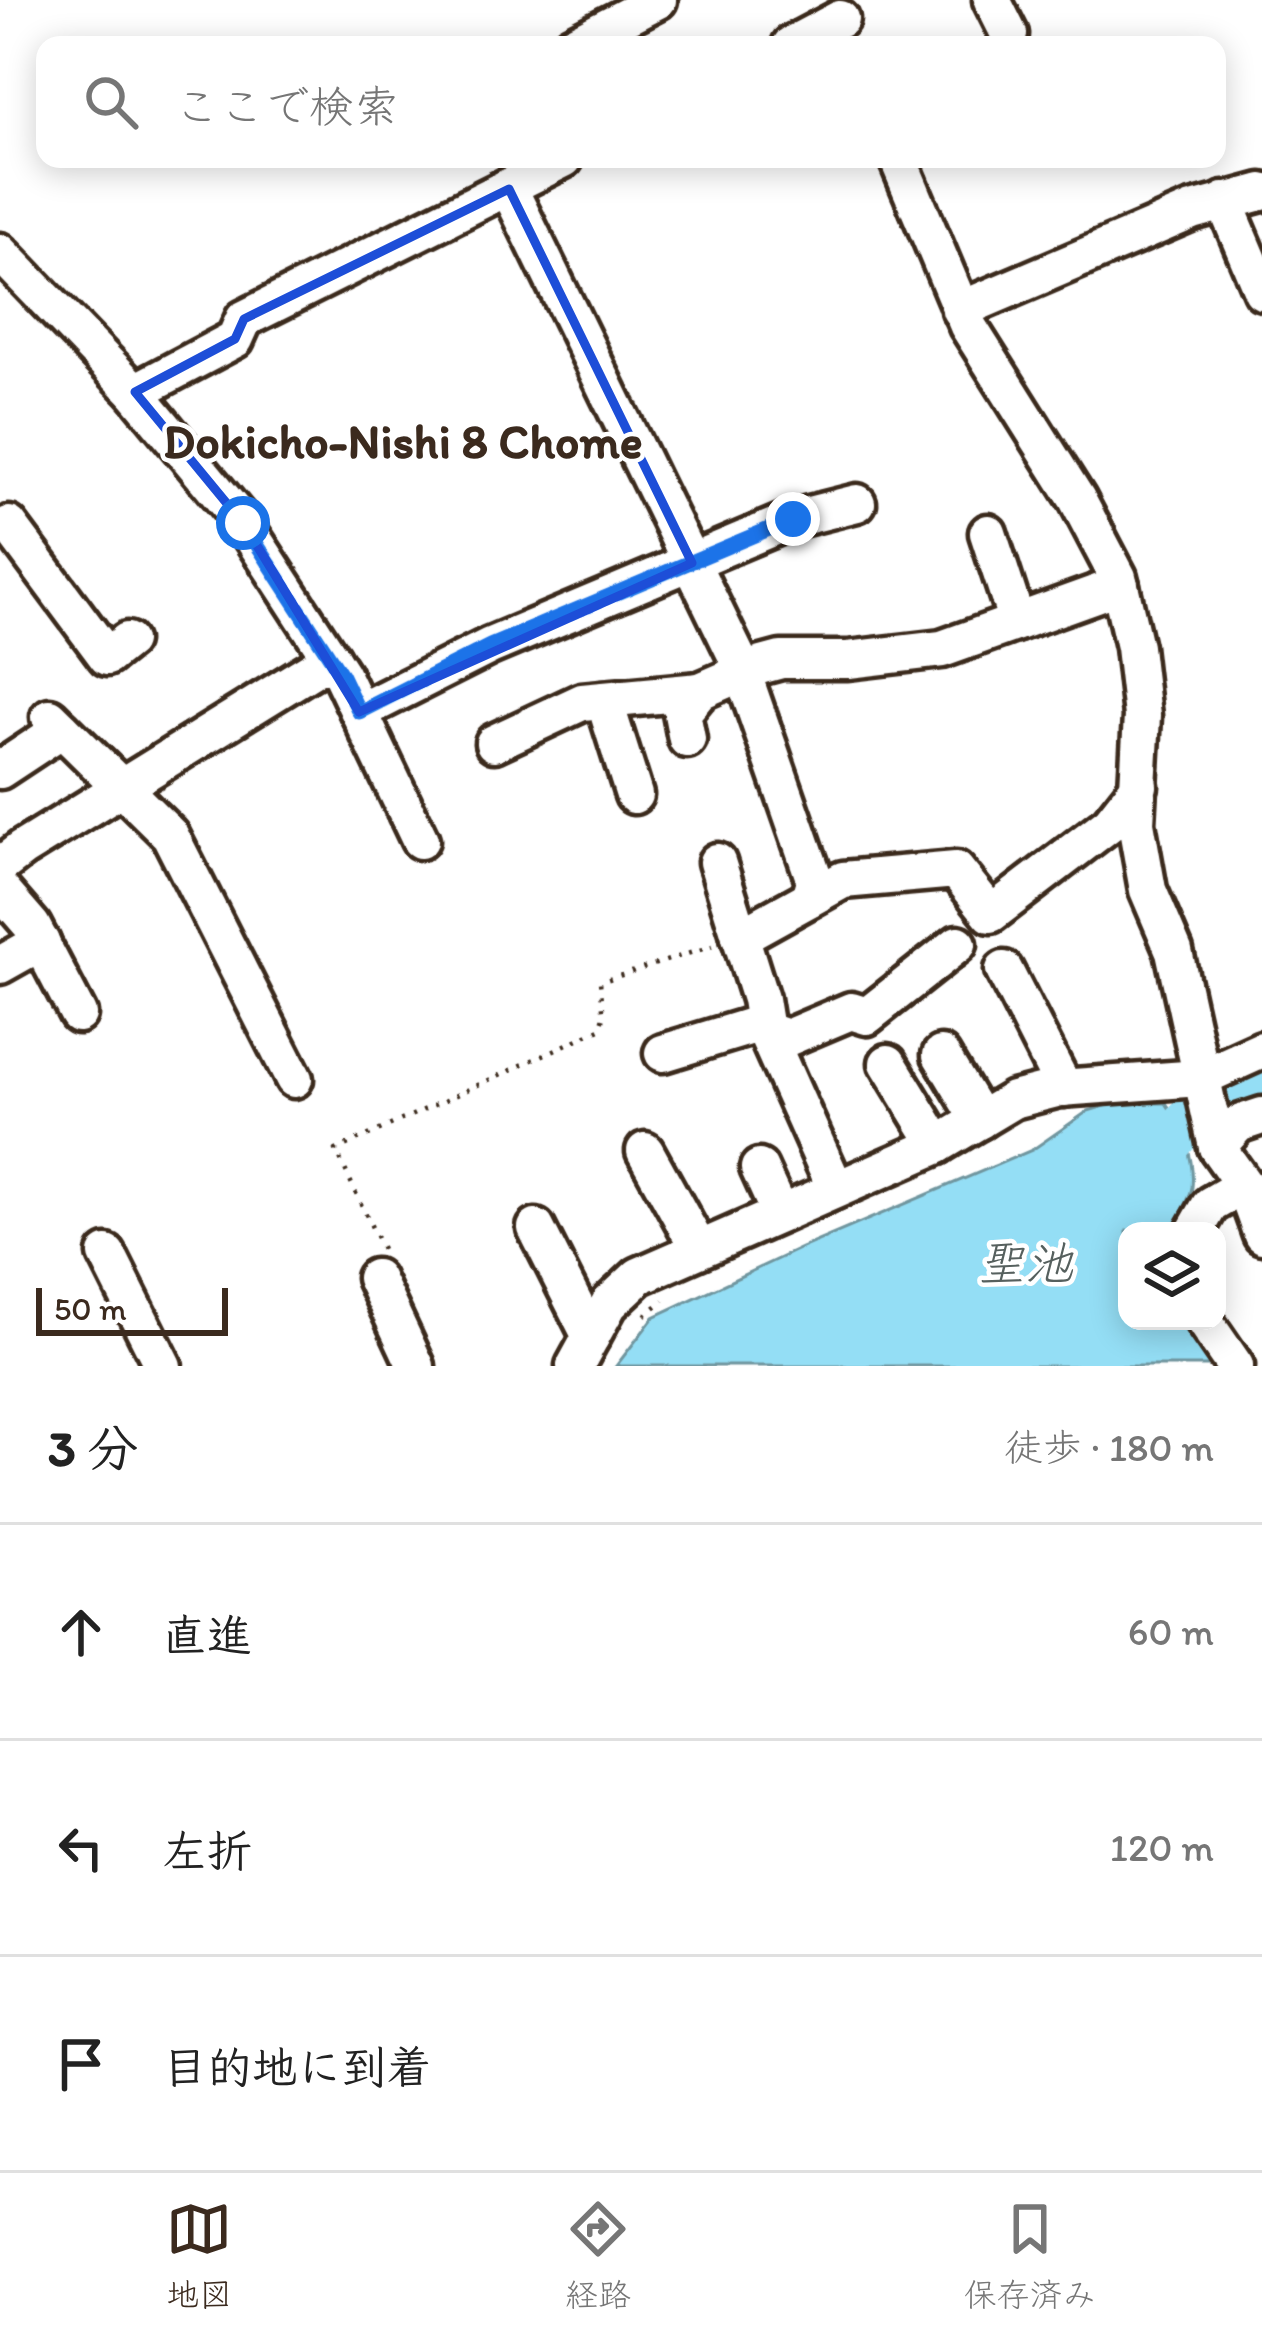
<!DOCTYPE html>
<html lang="ja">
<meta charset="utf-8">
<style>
body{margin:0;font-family:Itim,"Klee One",sans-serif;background:#f2f2f2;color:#222}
.controls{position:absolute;right:36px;bottom:36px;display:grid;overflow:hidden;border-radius:24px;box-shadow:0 6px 30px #0003}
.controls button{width:108px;height:108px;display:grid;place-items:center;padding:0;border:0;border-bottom:3px solid #e0e0e0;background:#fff;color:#222;font:60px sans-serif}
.scale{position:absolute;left:36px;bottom:30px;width:192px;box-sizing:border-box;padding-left:12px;border:6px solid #3b2a1e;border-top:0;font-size:33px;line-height:42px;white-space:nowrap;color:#3b2a1e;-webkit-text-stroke:9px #fff;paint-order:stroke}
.stop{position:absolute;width:36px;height:36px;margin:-27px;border:9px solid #1a73e8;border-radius:50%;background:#fff}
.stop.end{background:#1a73e8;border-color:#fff;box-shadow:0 3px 12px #0008}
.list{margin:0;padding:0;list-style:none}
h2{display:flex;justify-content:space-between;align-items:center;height:156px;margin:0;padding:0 48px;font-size:51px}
h2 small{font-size:39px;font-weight:400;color:#767676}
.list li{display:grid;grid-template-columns:78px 1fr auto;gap:36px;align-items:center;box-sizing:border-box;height:216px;padding:0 48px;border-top:3px solid #e0e0e0}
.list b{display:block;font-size:45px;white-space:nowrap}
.list em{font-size:39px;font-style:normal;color:#767676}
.icon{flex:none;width:66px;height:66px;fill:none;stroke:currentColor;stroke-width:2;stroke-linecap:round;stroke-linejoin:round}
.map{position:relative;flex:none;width:1262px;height:1366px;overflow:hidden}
.search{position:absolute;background:#fff;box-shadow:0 6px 30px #0003;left:36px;right:36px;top:36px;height:132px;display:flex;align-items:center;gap:30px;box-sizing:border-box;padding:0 42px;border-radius:24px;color:#767676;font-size:45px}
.sheet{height:804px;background:#fff}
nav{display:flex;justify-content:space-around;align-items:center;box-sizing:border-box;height:168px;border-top:3px solid #e0e0e0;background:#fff;font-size:33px;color:#767676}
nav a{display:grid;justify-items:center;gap:6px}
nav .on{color:#3b2a1e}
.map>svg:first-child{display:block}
</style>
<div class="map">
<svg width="1262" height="1366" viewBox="0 0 1262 1366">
<rect width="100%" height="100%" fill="#fff"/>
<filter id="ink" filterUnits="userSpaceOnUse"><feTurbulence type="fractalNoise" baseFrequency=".00833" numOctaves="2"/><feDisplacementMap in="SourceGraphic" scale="24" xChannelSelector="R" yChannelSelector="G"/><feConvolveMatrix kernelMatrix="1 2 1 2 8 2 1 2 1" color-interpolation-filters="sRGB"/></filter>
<g filter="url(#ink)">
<path fill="#94def5" stroke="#70969f" stroke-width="3" d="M1115,1103H1166C1182,1125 1195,1159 1192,1187C1190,1201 1178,1218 1171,1231H1127V1321H1188L1216,1366H616L654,1317L801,1248L1032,1150L1088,1111Z"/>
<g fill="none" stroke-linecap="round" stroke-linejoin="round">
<polyline stroke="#94def5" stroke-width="45" points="1141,1176 1192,1116 1262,1084"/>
<g stroke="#3b2a1e" stroke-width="45">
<g id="minor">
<polyline points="992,0 1009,34"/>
<polyline points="571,45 658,0"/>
<polyline points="791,45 840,19"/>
<polyline points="898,159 968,326 1077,499 1118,577 1134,647 1142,716 1136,823 1148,890 1174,951 1217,1147 1244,1185 1262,1235"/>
<polyline points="509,189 737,657 815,881 810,898"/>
<polyline points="1224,201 1262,291"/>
<polyline points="0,252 135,392 243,523 341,674 420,840"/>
<polyline points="960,310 1192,211 1262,192"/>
<polyline points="135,392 235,339 244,319 564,159"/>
<polyline points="9,525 107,657 127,641"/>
<polyline points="988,533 1017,622"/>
<polyline points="604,700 634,795"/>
<polyline points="359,712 490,646 793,519 857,503"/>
<polyline points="50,717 170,835 294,1079"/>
<polyline points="687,739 682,713 700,691"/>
<polyline points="494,743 582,702 700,691 755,667 781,660 848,660 942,649 1120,585"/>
<polyline points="0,770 62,729"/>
<polyline points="717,862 760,999 765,1030 836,1189"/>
<polyline points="0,866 22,849 331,658"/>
<polyline points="0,889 32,926 78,1014"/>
<polyline points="740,937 843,880 956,870 991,914 1110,823 1139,786"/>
<polyline points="0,965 41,942"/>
<polyline points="1004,970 1064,1088"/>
<polyline points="663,1053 752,1026 787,1038 851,1011 867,1016 958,944"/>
<polyline points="941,1055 980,1120"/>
<polyline points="888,1063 938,1145"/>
<polyline points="1217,1147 1238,1124 1262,1116"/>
<polyline points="645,1151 699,1249"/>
<polyline points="759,1168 780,1214"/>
<polyline points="536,1228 591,1337"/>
<polyline points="1195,1231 1210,1205 1244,1185"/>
<polyline points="107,1254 163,1366"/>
<polyline points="375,1278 416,1366"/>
<polyline points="1204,1321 1235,1366"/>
<polyline points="575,1366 609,1304 639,1276 936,1146 1013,1100 1060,1088 1200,1078 1262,1050"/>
</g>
</g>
<g stroke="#3b2a1e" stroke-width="4.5" stroke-dasharray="3 9" stroke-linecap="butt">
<polyline points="382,1249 336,1150 600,1029 604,1017 600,982 712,946"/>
<polyline points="645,1315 664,1300"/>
</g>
<use href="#minor" stroke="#fff" stroke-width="36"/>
</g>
</g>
<g fill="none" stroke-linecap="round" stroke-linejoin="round" filter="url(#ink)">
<polyline stroke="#1a73e8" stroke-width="15" points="243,523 341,674 359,712 490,646 793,519"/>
</g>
<path fill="none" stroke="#1d4ed8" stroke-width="9" stroke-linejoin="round" d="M509,189L692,563L359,712L243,523L135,392L235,339L244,319Z"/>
<g text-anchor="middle" stroke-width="9" stroke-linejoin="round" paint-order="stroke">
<g font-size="48" font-weight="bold" fill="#3b2a1e" stroke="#fff">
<text x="403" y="458">Dokicho-Nishi 8 Chome</text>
</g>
<g font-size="48" font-style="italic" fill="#56605e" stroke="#fff">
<text x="1025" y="1280">聖池</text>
</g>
</g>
</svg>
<div class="controls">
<button><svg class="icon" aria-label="layers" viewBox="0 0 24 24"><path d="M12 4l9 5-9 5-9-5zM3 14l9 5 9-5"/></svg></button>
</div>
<div class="scale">50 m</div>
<div class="stop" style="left:243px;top:523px"></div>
<div class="stop end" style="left:793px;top:519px"></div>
<div class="search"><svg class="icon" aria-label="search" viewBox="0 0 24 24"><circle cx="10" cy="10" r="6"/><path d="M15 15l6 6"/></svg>ここで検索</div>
</div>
<section class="sheet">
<h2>3 分<small>徒歩 · 180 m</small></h2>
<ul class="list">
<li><svg class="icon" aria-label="ahead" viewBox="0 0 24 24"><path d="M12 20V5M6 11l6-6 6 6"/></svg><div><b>直進</b></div><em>60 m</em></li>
<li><svg class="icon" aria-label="left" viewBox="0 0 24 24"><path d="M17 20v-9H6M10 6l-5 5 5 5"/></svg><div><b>左折</b></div><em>120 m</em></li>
<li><svg class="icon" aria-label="arrive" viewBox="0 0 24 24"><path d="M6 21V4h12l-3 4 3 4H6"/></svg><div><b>目的地に到着</b></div></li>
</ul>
</section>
<nav>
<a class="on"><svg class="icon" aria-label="map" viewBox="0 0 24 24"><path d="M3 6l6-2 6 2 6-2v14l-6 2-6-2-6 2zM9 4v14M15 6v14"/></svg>地図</a>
<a><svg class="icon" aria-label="directions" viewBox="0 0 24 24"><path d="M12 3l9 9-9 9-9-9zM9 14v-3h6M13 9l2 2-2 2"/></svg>経路</a>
<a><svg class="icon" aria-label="saved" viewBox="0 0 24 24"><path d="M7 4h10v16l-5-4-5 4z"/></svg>保存済み</a>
</nav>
